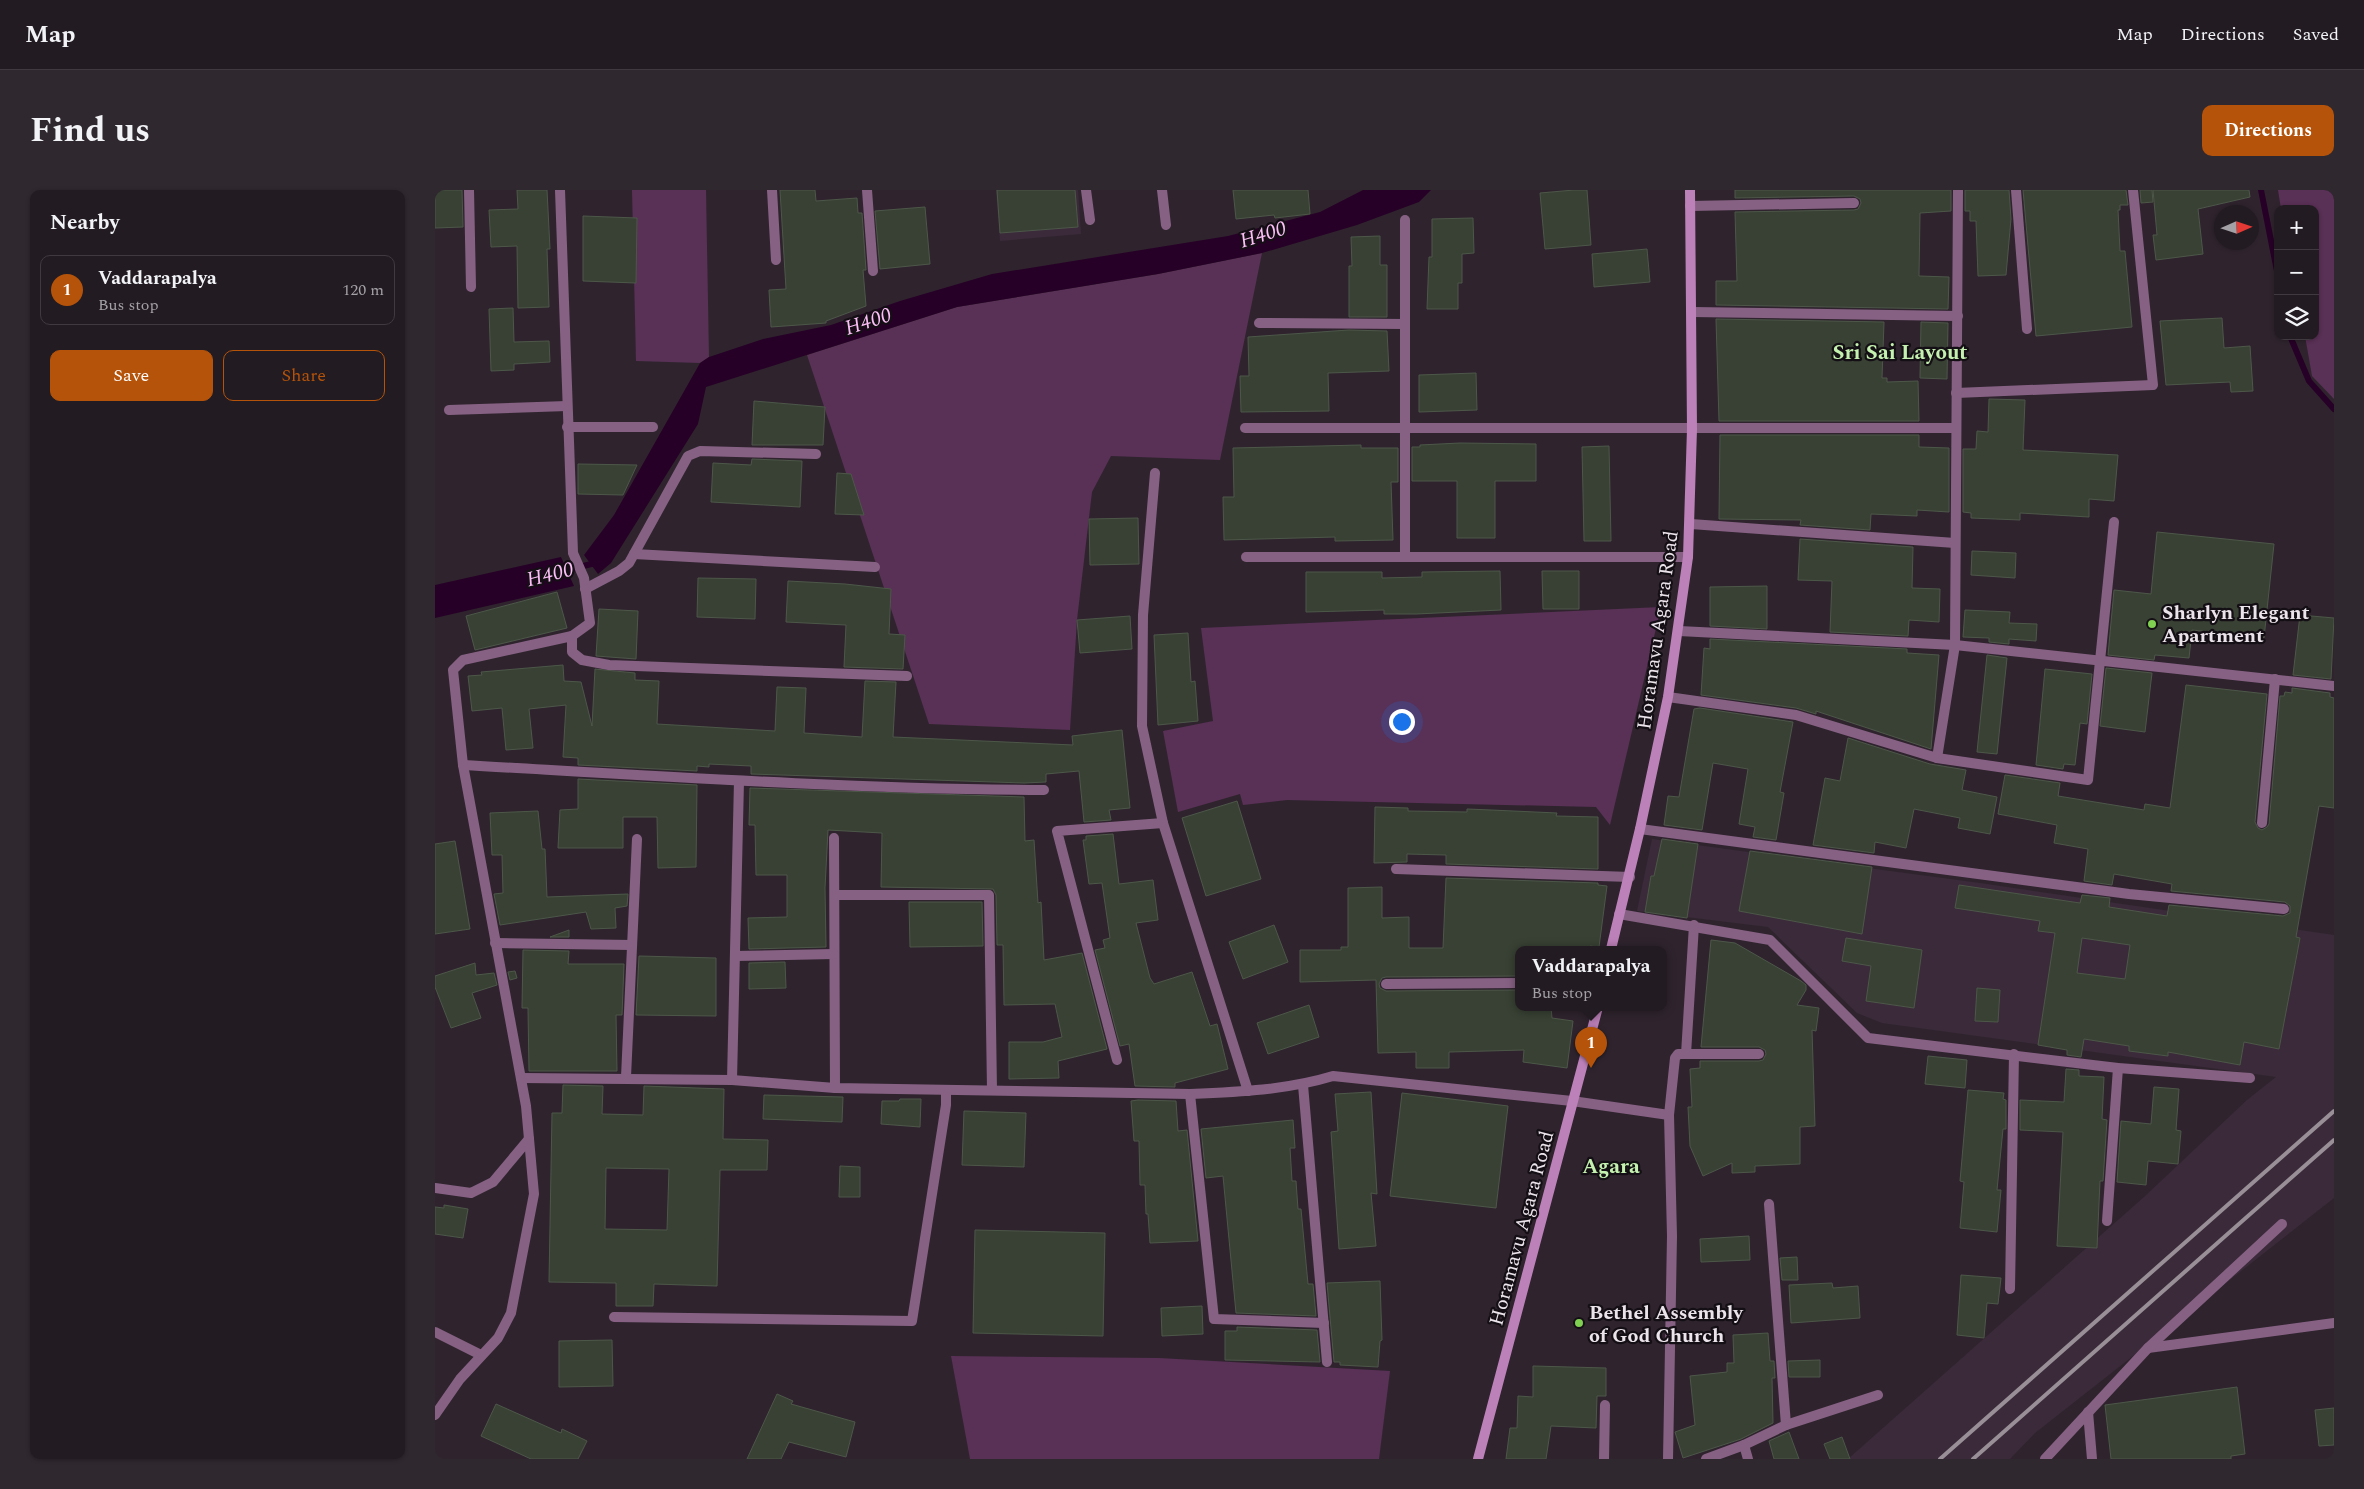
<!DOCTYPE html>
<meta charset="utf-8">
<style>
body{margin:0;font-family:Spectral,serif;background:#2f282f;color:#f1f3f6}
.controls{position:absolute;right:15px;top:15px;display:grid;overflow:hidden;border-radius:10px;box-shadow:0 1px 4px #0004}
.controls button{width:45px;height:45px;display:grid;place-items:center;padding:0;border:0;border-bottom:1px solid #403940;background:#231b22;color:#f1f3f6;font:25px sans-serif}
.compass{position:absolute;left:1779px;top:15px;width:45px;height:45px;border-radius:50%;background:#231b22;box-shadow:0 1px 4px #0004;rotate:87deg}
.you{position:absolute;left:966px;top:531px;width:18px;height:18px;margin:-12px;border:4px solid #fff;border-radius:50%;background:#1a73e8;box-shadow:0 0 0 8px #1a73e833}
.badge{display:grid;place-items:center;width:32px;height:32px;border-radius:50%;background:#b45309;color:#fff;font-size:16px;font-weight:700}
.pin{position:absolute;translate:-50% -41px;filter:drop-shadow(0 1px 2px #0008)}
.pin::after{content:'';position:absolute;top:26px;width:18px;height:15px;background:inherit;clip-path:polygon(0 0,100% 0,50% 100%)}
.popup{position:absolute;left:1080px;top:756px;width:152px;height:65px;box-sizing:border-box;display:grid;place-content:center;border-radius:10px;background:#231b22;filter:drop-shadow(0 1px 4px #0005);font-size:16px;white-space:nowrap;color:#a3a1a5}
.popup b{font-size:19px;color:#f1f3f6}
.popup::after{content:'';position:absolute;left:50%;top:100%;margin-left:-10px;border:10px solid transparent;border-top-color:#231b22}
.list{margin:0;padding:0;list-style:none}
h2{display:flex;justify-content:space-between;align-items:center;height:65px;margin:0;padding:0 20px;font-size:21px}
h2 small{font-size:16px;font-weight:400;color:#a3a1a5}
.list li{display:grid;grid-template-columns:32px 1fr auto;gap:15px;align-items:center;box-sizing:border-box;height:70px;margin:0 10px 10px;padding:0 10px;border:1px solid #403940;border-radius:10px}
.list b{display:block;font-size:19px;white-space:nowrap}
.list p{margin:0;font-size:16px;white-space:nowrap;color:#a3a1a5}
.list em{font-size:16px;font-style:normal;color:#a3a1a5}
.actions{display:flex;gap:10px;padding:15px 20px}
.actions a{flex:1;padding:11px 0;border:1px solid #b45309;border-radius:10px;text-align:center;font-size:18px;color:#b45309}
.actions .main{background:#b45309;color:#fff}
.icon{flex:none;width:28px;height:28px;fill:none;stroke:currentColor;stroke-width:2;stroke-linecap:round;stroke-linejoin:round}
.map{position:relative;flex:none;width:1899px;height:1269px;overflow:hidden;border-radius:10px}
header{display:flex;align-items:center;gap:30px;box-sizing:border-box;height:70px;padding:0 25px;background:#231b22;border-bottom:1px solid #403940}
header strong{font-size:24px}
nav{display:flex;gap:28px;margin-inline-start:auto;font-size:18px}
.intro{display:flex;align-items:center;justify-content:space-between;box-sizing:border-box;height:120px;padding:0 30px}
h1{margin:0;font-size:35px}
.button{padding:12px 22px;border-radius:10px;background:#b45309;color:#fff;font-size:18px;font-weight:700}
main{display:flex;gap:30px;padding:0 30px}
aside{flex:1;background:#231b22;border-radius:10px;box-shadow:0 1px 4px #0004}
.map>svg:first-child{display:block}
</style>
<header>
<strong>Map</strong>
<nav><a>Map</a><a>Directions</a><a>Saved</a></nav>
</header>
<div class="intro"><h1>Find us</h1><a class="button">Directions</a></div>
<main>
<aside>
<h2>Nearby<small></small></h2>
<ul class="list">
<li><span class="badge">1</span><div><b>Vaddarapalya</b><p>Bus stop</p></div><em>120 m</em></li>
</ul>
<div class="actions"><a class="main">Save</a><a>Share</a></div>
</aside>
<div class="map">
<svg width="1899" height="1269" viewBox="0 0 1899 1269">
<rect width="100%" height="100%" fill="#2f242e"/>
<g fill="#3b2b3a">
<polygon points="561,0 643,0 646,44 565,51"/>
<polygon points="1217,649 1545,693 1899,745 1899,1008 1600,1243 1575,1269 1413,1269 1709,1007 1812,910 1841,887 1447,833 1422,823 1333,737 1202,721"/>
</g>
<g fill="#593056">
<polygon points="197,0 271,0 274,167 265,173 201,171"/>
<polygon points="1843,0 1899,0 1899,209 1877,186 1870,146 1880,146 1880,19 1846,19"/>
<polygon points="827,63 785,270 676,266 657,302 642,430 635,540 494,534 372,165 522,117 723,84"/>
<polygon points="1226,417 1175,635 1161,617 852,610 808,615 805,604 743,622 728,541 778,531 766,438"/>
<polygon points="516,1166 724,1168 955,1181 944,1269 535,1269"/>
</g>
<g fill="#270027">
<polygon points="928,0 996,0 984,12 922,35 827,63 723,84 522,117 271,197 263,234 176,373 163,384 149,365 179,325 265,173 274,167 328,149 396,135 465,111 557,84 793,46 885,22"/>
<polygon points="126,367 139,396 0,428 0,395"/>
</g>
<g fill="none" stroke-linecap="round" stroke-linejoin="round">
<g stroke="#270027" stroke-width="6">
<polyline points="1826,0 1843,86"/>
<polyline points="1855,146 1874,191 1899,219"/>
<polyline points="125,382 164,372"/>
</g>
</g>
<g fill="#384134" stroke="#4d5749" fill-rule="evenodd">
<polygon points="0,0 27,0 28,37 0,38"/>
<polygon points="82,0 112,0 115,59 112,59 114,117 83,118 82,56 56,57 54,20 83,19"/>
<polygon points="345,0 380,0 381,11 422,8 423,23 427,23 431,80 428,80 431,116 391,131 391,133 336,137 334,100 351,99"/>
<polygon points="562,0 640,0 643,37 565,43"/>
<polygon points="798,0 873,0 875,24 840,28 839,25 801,29"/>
<polygon points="1139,0 1152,0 1156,55 1110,59 1105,3"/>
<polygon points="1300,0 1516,0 1516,21 1485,23 1484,86 1514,87 1513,119 1281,115 1281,91 1302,91 1300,22 1419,20 1423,19 1426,13 1425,9 1419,6 1300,8"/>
<polygon points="1530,0 1574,0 1576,29 1571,85 1543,86 1541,31 1535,31 1535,21 1530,21"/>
<polygon points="1588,0 1691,0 1693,15 1685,15 1685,20 1683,20 1685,61 1690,61 1697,137 1601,146"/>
<polygon points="1705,0 1717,0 1718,12 1706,13"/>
<polygon points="1718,0 1814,0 1815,7 1763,19 1768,64 1721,70 1718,45 1722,45"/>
<polygon points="490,17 495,74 445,79 440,21"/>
<polygon points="148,26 202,28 201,93 148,91"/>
<polygon points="1038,28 1039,63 1027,64 1027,93 1023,93 1023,119 992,119 994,67 997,67 997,29"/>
<polygon points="945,46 945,75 952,75 952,127 914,127 914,76 917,76 916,47"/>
<polygon points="1212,59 1215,92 1159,97 1157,64"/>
<polygon points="78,118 79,152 114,151 115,172 79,174 79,180 56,181 54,119"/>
<polygon points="1787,128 1789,158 1815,156 1818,201 1796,202 1795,192 1731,195 1725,131"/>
<polygon points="1281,129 1449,132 1447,188 1452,188 1452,192 1483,191 1484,231 1284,231"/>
<polygon points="1486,132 1513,133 1512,189 1485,188"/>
<polygon points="914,140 952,141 954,181 893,183 894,221 806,222 805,186 814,186 813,147"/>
<polygon points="1041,183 1042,220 984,222 984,185"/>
<polygon points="1554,209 1590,210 1588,260 1683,265 1679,311 1654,309 1654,327 1585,323 1585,330 1536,328 1536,323 1528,322 1528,259 1541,259 1542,241 1553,242"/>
<polygon points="319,211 390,217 388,255 317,255"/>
<polygon points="1285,245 1484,245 1484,257 1514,258 1514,322 1482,320 1482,326 1436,324 1435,340 1365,335 1366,330 1284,329"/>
<polygon points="1025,253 1101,254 1101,291 1060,291 1060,348 1022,348 1022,291 977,291 977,257 985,257 985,255"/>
<polygon points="926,255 926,258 963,258 963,292 956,292 958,350 900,351 900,347 789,350 788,307 799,307 798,258"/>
<polygon points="1174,256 1176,351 1149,351 1147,257"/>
<polygon points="317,269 367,271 365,317 276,312 278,273 316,275"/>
<polygon points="143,274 202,275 188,305 143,304"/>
<polygon points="402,283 416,284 429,325 400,324"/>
<polygon points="703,328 704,374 655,375 654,329"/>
<polygon points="1722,342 1839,354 1829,448 1757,440 1754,468 1720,465 1719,470 1673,465 1679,400 1716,404"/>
<polygon points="1365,349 1478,357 1477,398 1505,399 1504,432 1474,430 1473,446 1395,442 1397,391 1363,390"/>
<polygon points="1537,361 1581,363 1580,388 1536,385"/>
<polygon points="1065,381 1066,420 981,424 949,424 949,420 871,422 871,382 947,382 947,388 987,387 987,382"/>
<polygon points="1107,381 1144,381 1144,419 1108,419"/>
<polygon points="263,388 321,389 320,429 262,427"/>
<polygon points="353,391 410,394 456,399 454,444 470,445 468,479 409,477 411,435 351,432"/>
<polygon points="1332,396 1332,439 1275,436 1275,397"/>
<polygon points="122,402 132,438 40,460 31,426"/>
<polygon points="164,419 203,421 201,469 161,466"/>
<polygon points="1530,420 1575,422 1574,433 1602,434 1601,451 1574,449 1574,454 1554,452 1554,448 1528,447"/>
<polygon points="1865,425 1899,428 1896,489 1858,485"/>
<polygon points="695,426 697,459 645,463 642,430"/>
<polygon points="753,443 756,492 760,491 763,531 723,535 719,445"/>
<polygon points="1275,449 1472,459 1472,463 1504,465 1496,559 1381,521 1381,524 1361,518 1266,505 1269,458 1275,459"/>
<polygon points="1552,465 1572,468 1562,564 1542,562"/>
<polygon points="128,475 129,491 146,492 157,536 160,479 200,483 200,490 224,491 222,534 340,541 342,497 371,498 369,543 427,547 430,491 461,492 458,547 638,555 637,546 687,540 695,618 674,620 676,630 649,632 644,581 611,584 611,592 589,593 316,584 316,576 274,574 274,577 262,576 262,581 143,575 143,568 128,567 131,515 94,519 98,558 71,560 67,518 37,521 33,486 47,485 46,482"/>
<polygon points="1671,478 1717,483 1710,542 1665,536"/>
<polygon points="1610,479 1657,484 1652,534 1645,533 1640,575 1629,574 1628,579 1601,575"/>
<path d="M1751,495L1832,504L1820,632L1823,638L1827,640L1832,637L1834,634L1845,506H1849L1850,502L1857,503V498L1895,503V507L1899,508V618L1884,616L1861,747L1865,748L1844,859L1809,852L1805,875L1733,862V866L1694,861V856L1649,849L1646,867L1632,865V860L1603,855L1620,743L1603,741L1605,731L1520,718L1524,695L1645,713L1647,705L1675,708L1674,717L1732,726L1734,715L1848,726L1855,723V716L1850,712L1736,701L1737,694L1679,684L1677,695L1649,691L1653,659L1619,653L1622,635L1563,624L1570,585L1625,593L1623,606L1709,620L1710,614L1735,618ZM1647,748L1695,755L1690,789L1642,783Z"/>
<polygon points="1265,518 1358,532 1345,602 1349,603 1341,650 1318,647 1320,637 1304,634 1313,579 1278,573 1267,640 1229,635 1233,606 1244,607 1259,519"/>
<polygon points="1413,548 1495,574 1531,580 1527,600 1562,607 1555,644 1523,638 1525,628 1479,619 1471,658 1440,652 1439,663 1378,655 1390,588 1405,591"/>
<polygon points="143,589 262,595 261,677 223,678 222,627 188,627 188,658 123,658 125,620 143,619"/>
<polygon points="315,598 589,607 590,651 599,650 603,713 606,712 609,770 647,763 672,859 623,871 624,888 574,889 574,852 608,852 627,847 620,814 569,815 568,755 562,755 561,705 558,699 446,697 447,643 393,640 390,698 391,757 314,759 313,728 352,727 352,685 321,685 320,635 314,635"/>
<polygon points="802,611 826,689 771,706 747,628"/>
<polygon points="940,617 973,618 973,621 1032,622 1032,619 1056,620 1122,623 1121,626 1163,627 1163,679 1011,674 1011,665 972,664 972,672 939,673"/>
<polygon points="103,621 107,659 110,659 112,707 193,704 192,716 180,718 181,738 156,739 151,722 65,735 59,704 68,703 67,665 57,665 55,623"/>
<polygon points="678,644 684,694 718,690 723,730 701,733 715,788 719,794 757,782 775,836 782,834 793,879 740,893 740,897 700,896 694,854 685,856 660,760 670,758 668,750 675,748 667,693 654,694 648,650 651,650 651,646"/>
<polygon points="1227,649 1263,654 1252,728 1210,722 1216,686 1219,686"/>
<polygon points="20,651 35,739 0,744 0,654"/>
<polygon points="1315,661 1437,677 1427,744 1304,721"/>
<polygon points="1011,688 1163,693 1163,695 1172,696 1164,757 1155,756 1155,759 1084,759 1084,786 951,787 947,788 944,794 945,798 951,801 1084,800 1084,817 1116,817 1117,828 1138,831 1132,878 1088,872 1089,860 1014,862 1014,878 981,878 981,862 943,863 941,790 865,792 865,760 906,760 906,757 913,757 913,698 947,697 947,728 974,727 974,758 1008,758"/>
<polygon points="474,712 547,712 548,756 475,757"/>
<polygon points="839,735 853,772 808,789 794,752"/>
<polygon points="134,740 134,747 115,747"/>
<polygon points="1411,748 1487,760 1479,818 1431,811 1436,776 1407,771"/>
<polygon points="1276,750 1300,753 1366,791 1371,795 1371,800 1362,815 1384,818 1381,841 1377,840 1380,936 1365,937 1365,974 1320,976 1320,982 1297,983 1297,973 1268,986 1255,956 1253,917 1257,917 1255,879 1265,878 1265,871 1324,871 1328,870 1331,864 1330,860 1324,857 1266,857"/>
<polygon points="88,760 134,761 133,774 189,774 187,825 181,825 182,881 94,881 93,818 87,818"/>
<polygon points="204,766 281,768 281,826 201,825"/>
<polygon points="350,772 351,798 314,799 314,773"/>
<polygon points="40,773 41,785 59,783 62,795 37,803 46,828 16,838 0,797 0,786"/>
<polygon points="80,781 82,788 75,790 73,782"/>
<polygon points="1542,798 1565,800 1563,832 1540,831"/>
<polygon points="874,815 884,847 833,864 822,833"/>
<polygon points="1493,866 1532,870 1530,898 1490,894"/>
<polygon points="1631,879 1644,880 1644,886 1669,887 1667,929 1672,930 1668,991 1665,991 1662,1058 1622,1056 1628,942 1585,940 1585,910 1629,912"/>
<path d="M128,895L168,896L167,924L208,925L209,896L289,899L288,949L333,950L332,980H285L282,1096L219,1094L218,1116H181V1093L114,1092L117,923H127ZM171,978L234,979L232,1040L170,1039Z"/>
<polygon points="1719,897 1744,899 1741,940 1746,941 1743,974 1713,971 1711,995 1682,992 1686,931 1716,934"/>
<polygon points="1533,900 1569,903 1568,909 1571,910 1571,939 1568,939 1562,1000 1566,1000 1562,1042 1525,1038 1529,992 1525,991"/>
<polygon points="936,902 942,1004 936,1003 941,1056 904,1059 896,942 903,941 900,904"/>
<polygon points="967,903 1073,916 1061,1018 955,1006"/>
<polygon points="329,905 408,907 407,932 328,929"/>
<polygon points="465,909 486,909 485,937 446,934 447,911 464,911"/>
<polygon points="703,910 741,911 743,941 752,940 763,1051 715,1053 713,1024 711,1024 710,995 705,995 704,951 699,951 696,911"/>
<polygon points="529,921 591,923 589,977 527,975"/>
<polygon points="858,930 860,958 855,958 857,991 861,991 863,1019 866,1019 873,1094 878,1094 881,1126 801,1123 788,986 771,988 766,939"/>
<polygon points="405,976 425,977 425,1007 404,1007"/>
<polygon points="9,1015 33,1019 28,1048 0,1044 0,1017 9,1018"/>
<polygon points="540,1040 670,1043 668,1146 538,1143"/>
<polygon points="1314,1046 1315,1070 1266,1072 1265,1049"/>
<polygon points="1362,1067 1363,1090 1347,1090 1345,1068"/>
<polygon points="1526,1085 1566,1088 1563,1114 1552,1113 1549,1148 1522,1145"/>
<polygon points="945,1091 947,1150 945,1151 943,1177 905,1175 905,1172 899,1172 892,1093"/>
<polygon points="1397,1093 1398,1098 1423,1096 1425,1128 1356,1133 1354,1095"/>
<polygon points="767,1116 768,1144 727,1146 726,1118"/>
<polygon points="802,1137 882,1140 885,1172 790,1170 790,1141 802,1141"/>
<polygon points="1333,1143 1335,1171 1339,1171 1340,1188 1337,1188 1338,1233 1306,1249 1248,1268 1240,1242 1260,1235 1255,1186 1292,1182 1292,1173 1299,1173 1298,1145"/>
<polygon points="177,1150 178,1196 124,1197 124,1151"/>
<polygon points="1385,1170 1385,1187 1354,1187 1353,1171"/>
<polygon points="1098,1176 1171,1178 1171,1206 1162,1206 1161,1238 1116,1236 1111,1269 1071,1269 1075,1238 1082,1238 1083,1206 1098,1207"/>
<polygon points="1802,1197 1810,1264 1796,1266 1796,1269 1676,1269 1670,1215"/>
<polygon points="342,1204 358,1211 356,1214 420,1232 411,1267 354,1252 346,1269 312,1269"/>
<polygon points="61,1214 126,1243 127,1239 152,1251 143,1269 96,1269 46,1246"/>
<polygon points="1899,1218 1899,1255 1884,1256 1880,1220"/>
<polygon points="1354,1242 1364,1269 1339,1269 1334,1251"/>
<polygon points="1407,1247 1415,1269 1395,1269 1389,1254"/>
</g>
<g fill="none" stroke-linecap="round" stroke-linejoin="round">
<g stroke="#876184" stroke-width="10">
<polyline points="14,220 132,216"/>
<polyline points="179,1127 477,1131 511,915 511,901"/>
</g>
<g stroke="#876184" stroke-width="10">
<polyline points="34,0 36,97"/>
<polyline points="337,0 341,70"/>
<polyline points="432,0 438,81"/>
<polyline points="651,0 655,30"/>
<polyline points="727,0 731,35"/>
<polyline points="1581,0 1592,139"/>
<polyline points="1255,16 1419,13"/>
<polyline points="1257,122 1523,126"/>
<polyline points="824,133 970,134"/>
<polyline points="1521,203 1718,195 1698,0"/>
<polyline points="132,237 218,237"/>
<polyline points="810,238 1521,238"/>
<polyline points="720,283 708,425 707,536 728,633 813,901"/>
<polyline points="1256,334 1520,353"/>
<polyline points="199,364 440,377"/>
<polyline points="811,367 1253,367"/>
<polyline points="970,367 970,30"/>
<polyline points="150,399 184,381 194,373 253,266 265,261 381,264"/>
<polyline points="1244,441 1520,455 1899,496"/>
<polyline points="137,446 137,462 147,470 174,475 472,486"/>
<polyline points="1233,507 1361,525 1502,568 1653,590 1679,332"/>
<polyline points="1502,568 1520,455 1523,0"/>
<path d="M28,575C222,586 416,599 609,600"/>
<polyline points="1827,633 1840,489"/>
<polyline points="1205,639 1694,704 1849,719"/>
<polyline points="399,648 400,898"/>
<polyline points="961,679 1195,687"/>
<polyline points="400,705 554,705 557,900"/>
<polyline points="1184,724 1335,750 1433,848 1683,878 1815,888"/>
<polyline points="60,753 197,755"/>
<polyline points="300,766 399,764"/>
<polyline points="951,794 1084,793"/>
<polyline points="1251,864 1259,735"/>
<polyline points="682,870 622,641 728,633"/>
<polyline points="191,887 202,649"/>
<path d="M86,888L297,890L400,898L755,904C804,902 852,900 898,886L1137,911L1234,925"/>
<polyline points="297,890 304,591"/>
<polyline points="868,895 892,1172"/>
<polyline points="755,904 779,1129 889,1133"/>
<polyline points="0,998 36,1003 58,992 94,949"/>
<polyline points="1334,1014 1351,1235"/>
<polyline points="1672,1031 1683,878"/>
<polyline points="1575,1099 1579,864"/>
<polyline points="0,1142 46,1165"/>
<polyline points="1713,1158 1899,1133"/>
<polyline points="1653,1222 1657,1269"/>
<polyline points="0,1225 25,1189 63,1148 76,1123 99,1004 91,916 28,575 18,480 28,470 137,446 155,433 149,388 138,363 125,0"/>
<polyline points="1309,1255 1313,1269"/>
<polyline points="1169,1269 1170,1215"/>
<polyline points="1233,1269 1237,1046 1234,925 1240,868 1243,864 1324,864"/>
<polyline points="1271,1269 1309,1255 1351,1235 1443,1205"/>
<polyline points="1610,1269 1713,1158 1847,1034"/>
</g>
<g stroke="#bd81b9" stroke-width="10">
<polyline points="1176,759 1205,639 1233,507 1253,367 1257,239 1255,0"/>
<polyline points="1043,1269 1163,817"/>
</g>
<g stroke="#988f97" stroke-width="4">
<polyline points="1505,1269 1899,921"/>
<polyline points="1538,1269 1899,950"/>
</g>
</g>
<g fill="#80d051" stroke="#140f14" stroke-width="2">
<circle cx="1717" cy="434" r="5"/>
<circle cx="1144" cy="1133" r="5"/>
</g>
<g text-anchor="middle" stroke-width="4.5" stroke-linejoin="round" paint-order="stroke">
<g font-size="20" font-weight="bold" fill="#ece4eb" stroke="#140f14" text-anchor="start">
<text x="1727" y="429">Sharlyn Elegant<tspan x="1727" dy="23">Apartment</tspan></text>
<text x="1154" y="1129">Bethel Assembly<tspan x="1154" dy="23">of God Church</tspan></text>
</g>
<g font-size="20" fill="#ece4eb" stroke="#140f14">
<text transform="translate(1222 440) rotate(-82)" y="7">Horamavu Agara Road</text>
<text transform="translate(1086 1038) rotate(-75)" y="7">Horamavu Agara Road</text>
</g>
<g font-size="21" font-style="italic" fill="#fbbef6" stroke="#140f14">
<text transform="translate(828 44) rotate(-17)" y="7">H400</text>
<text transform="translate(433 131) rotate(-18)" y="7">H400</text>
<text transform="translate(115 384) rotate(-14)" y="7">H400</text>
</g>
<g font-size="21" font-weight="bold" fill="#c4f1af" stroke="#140f14">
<text x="1465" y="169">Sri Sai Layout</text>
<text x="1176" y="983">Agara</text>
</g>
</g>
</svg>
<div class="controls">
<button>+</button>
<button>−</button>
<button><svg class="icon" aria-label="layers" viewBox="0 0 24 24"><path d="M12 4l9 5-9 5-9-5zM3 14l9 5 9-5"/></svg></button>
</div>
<svg class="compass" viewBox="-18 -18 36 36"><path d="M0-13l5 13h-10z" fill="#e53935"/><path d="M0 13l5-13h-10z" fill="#a3a1a5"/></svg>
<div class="you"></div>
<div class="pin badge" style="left:1156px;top:878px">1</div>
<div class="popup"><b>Vaddarapalya</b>Bus stop</div>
</div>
</main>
